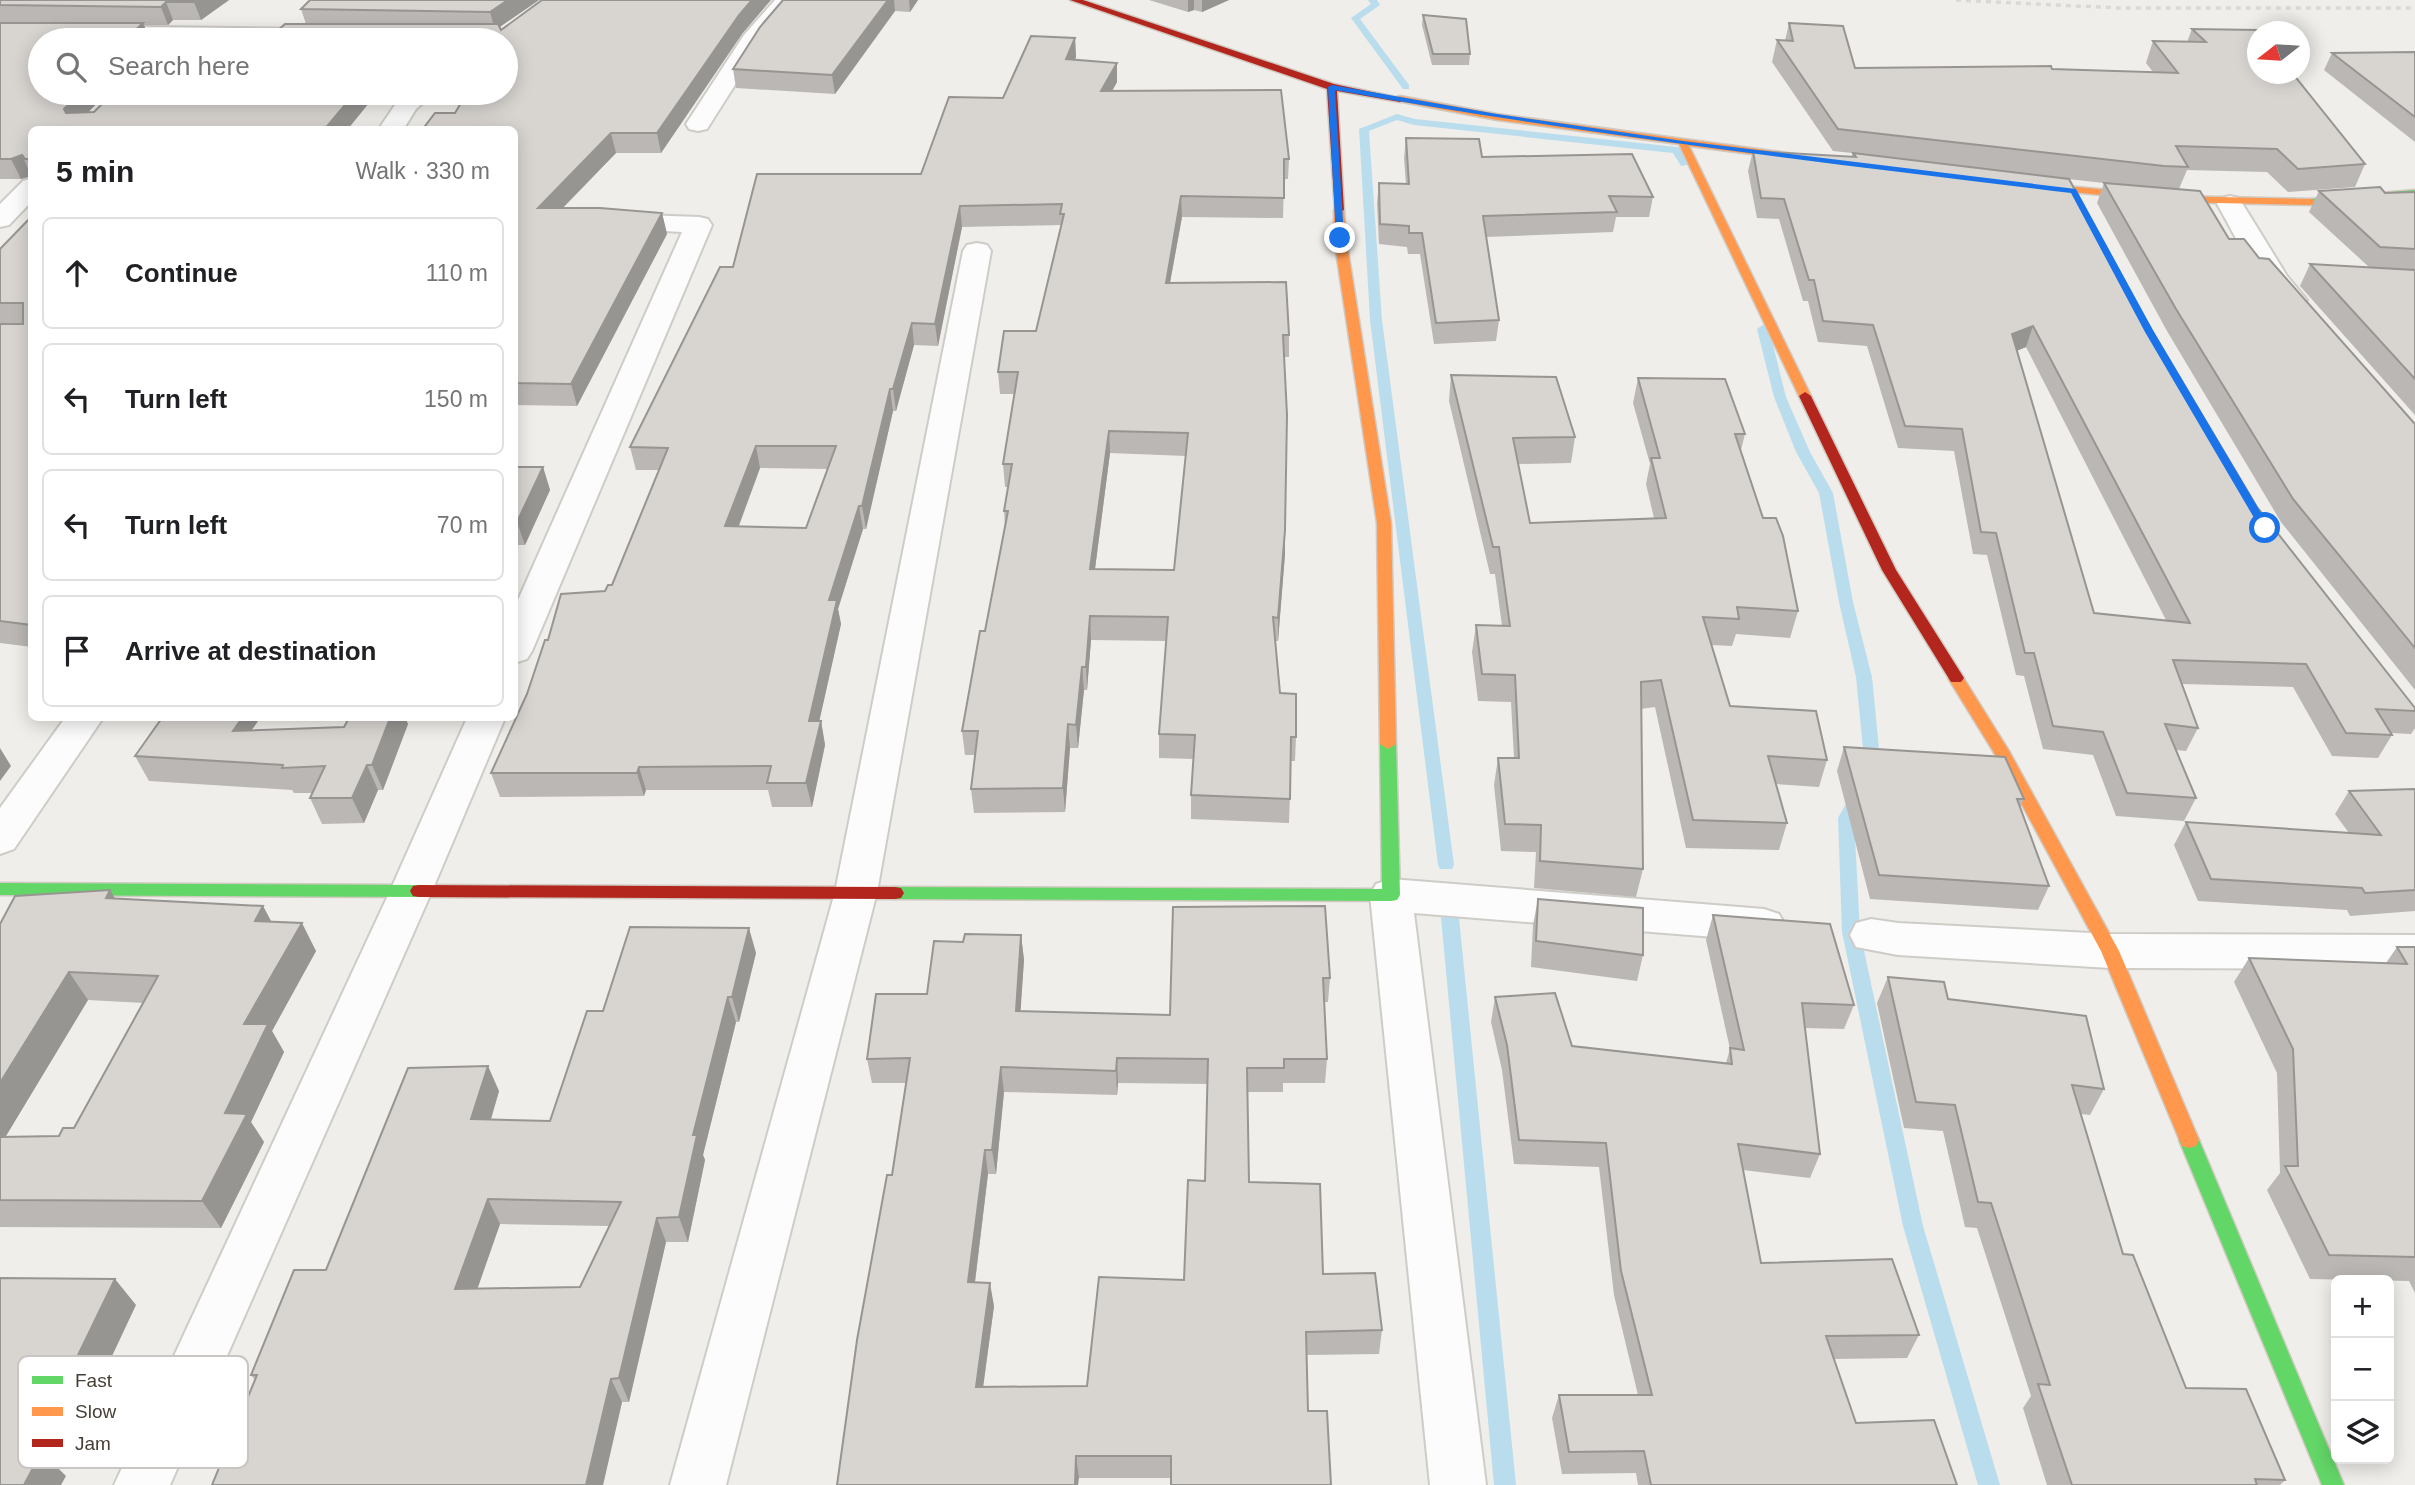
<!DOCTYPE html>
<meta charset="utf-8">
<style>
body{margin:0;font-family:Helvetica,sans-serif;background:#f2f2f2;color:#202124}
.controls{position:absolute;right:21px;bottom:21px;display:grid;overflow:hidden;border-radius:10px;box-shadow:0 4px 18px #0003}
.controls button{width:63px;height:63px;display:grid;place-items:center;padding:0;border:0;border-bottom:2px solid #e0e0e0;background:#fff;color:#202124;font:35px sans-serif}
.compass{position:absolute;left:2247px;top:21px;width:63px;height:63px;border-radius:50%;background:#fff;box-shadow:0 4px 18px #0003;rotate:253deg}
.stop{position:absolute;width:21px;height:21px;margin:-16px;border:5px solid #1a73e8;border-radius:50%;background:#fff}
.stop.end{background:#1a73e8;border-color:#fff;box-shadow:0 2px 7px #0008}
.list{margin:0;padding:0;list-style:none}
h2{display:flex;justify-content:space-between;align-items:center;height:91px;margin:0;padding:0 28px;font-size:30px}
h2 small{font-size:23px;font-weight:400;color:#757577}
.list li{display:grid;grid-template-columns:46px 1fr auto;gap:21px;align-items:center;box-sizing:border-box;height:112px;margin:0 14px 14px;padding:0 14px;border:2px solid #e0e0e0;border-radius:10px}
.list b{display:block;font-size:26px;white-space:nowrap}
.list em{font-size:23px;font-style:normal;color:#757577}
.icon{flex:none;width:38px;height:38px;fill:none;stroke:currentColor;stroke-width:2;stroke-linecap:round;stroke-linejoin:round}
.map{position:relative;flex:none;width:2415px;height:1485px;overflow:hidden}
.search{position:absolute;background:#fff;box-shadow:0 4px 18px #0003;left:28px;top:28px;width:490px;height:77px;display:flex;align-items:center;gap:18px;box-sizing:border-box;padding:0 24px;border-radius:38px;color:#757577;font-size:26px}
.panel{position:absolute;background:#fff;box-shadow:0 4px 18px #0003;left:28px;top:126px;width:490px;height:595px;border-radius:10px}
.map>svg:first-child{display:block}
</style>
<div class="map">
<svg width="2415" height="1485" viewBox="0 0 2415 1485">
<rect width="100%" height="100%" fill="#f0eeea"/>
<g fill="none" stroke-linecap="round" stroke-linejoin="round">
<g fill="#baddee" fill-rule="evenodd">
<polygon points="1368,0 1377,0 1380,5 1360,19 1409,85 1409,89 1403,89 1351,18 1371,4"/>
<polygon points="1397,114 1415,119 1677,147 1681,148 1690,164 1681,166 1673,153 1414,125 1397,120 1369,131 1382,320 1454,865 1452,869 1440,869 1438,865 1370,320 1359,129"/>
<polygon points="1763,325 1769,329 1786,397 1810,452 1833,493 1853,602 1872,677 1881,769 1873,775 1865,769 1856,677 1839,602 1819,493 1796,452 1774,397 1757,329"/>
<polygon points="1858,791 1866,797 1854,818 1860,932 1923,1226 2000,1485 1978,1485 1903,1226 1842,932 1838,818 1852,793"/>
<polygon points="1450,911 1456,913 1459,918 1516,1485 1494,1485 1441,918 1444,913"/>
</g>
<g stroke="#ceccc7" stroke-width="4">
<g id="street">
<polygon points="775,0 798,0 761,44 707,129 698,131 689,129 686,124 744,35"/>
<polygon points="0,25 323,29 331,31 334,36 331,40 0,39"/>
<polygon points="408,93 435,93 416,109 403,130 378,130 399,99"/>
<polygon points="32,178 32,201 9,225 0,227 0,204 23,181"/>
<path d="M2230,196L2239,198L2287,276L2307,300L2303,306C2296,308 2289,310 2282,305C2260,289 2232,229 2217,204L2221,198Z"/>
<polygon points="617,214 699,217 708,219 712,225 532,651 527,659 514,663 514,609 682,232 608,228 604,222 608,216"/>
<polygon points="977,243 987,245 991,251 877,892 726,1485 670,1485 835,892 963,251 967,245"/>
<polygon points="65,718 103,718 14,849 0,854 0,808"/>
<polygon points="467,718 505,718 432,891 170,1485 114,1485 390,891"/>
<polygon points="1391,879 1764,909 1779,914 1785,925 1779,936 1764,941 1414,913 1486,1485 1430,1485 1370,895 1376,884"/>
<polygon points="1871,919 1898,923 2110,934 2415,935 2415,969 2110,968 1898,955 1856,947 1850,935 1856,923"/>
</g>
</g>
<g stroke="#d0cac1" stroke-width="3">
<g id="fast">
<polygon points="2415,190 2415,196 2312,205 2307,202 2312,199"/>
<polygon points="1388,739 1396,744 1400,895 1397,900 1391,901 895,899 889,898 886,893 889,888 895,887 1382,889 1380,744"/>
<polygon points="0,883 419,885 425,886 428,891 425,896 419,897 0,895"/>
<polygon points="2189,1132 2196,1134 2199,1140 2344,1485 2322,1485 2179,1140 2182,1134"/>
</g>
</g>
<g stroke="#d0cac1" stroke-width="3">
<g id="slow">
<polygon points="1400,96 1497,114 1809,156 1809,160 1805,161 1689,146 1811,396 1809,399 1801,399 1799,396 1679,144 1497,120 1397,101 1397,97"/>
<polygon points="2025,182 2171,196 2312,199 2317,202 2312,205 2171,202 2021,187 2021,183"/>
<polygon points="1339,207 1344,210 1346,238 1391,523 1396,744 1388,749 1380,744 1377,523 1334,238 1334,210"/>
<polygon points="1956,673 1961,674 2009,751 2119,951 2199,1140 2196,1146 2189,1148 2182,1146 2101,951 1993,751 1948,678"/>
</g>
</g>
<g stroke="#d0cac1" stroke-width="3">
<g id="jam">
<polygon points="1070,0 1083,0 1334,84 1405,99 1400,102 1337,91 1344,210 1335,212 1327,89"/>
<polygon points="1805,392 1811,396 1896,570 1964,678 1961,682 1951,682 1882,570 1799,396"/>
<polygon points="419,885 895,887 901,888 904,893 901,898 895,899 419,897 413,896 410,891 413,886"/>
</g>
</g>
<use href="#street" fill="#fdfcfc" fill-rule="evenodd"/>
<use href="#fast" fill="#63d668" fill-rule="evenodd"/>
<use href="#slow" fill="#ff974d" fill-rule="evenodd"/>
<use href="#jam" fill="#b3261e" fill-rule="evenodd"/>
<polyline stroke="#d9d9d8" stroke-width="3.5" stroke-dasharray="5 5" stroke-linecap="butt" points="1956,0 2119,8 2415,8"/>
</g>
<g fill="#bab7b4" fill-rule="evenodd">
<polygon points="0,0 229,0 201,20 173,20 168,25 144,25 150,40 97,93 100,100 88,112 377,93 347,130 32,130 32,176 21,179 0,179"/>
<polygon points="310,0 539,0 500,27 501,30 742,34 661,153 616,153 563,208 662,213 667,234 577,406 514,405 514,130 455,113 506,40 267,40 306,24 301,9"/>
<polygon points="783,0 918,0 910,12 895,11 835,94 736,88 733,69"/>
<polygon points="1149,0 1229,0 1202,12 1194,10 1188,12"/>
<polygon points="1423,15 1470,54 1469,65 1432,65 1422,25"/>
<path d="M1789,23L1855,68L2052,69L2153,72L2146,63L2153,41L2187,42L2192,29L2365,164L2355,187L2288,192L2267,172L2187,170L2179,189L2229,239L2259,258L2415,424V690L2281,522L2167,331L2097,203L2104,183L1988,170L2141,312L2257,507L2415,708V728L2411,734L2391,733L2392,735L2378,758L2332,756L2293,687L2182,684L2198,728L2186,751L2176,750L2196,798L2184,821L2116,816L2093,755L2043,749L2024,676L2016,675L1987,555L1973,554L1954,451L1898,448L1867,346L1818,342L1808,301H1803L1779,219L1757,218L1748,171L1753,151L1852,157V153L1833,151L1772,62L1777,40L1785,41ZM2026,347L2166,620L2094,613L2016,351Z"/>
<path d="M1075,38L1076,57L1075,59L1117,82L1112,91L1289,159L1288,179H1284L1283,218L1182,217L1170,283L1289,335V357H1284L1285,554L1278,641H1275L1280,693L1296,737L1295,761H1291L1289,823L1191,819V795L1194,759L1159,758V734L1166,641L1091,640L1087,690H1084L1078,748H1070L1065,812L974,813L971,789L975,755H965L962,731L985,631L1005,526L1004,511L1008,487H1005L1003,464L1014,394H1000L998,372L1036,331L1061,225L962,227L938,346L914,345L896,411H893L866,529H863L838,609L841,624L819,721H821L825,745L812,807H772L768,790H646L644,796L500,797L491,773L527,694L548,640L612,585L659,470H636L630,447L733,267L921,174L1003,98ZM1110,453L1186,456L1174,570L1095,569ZM760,468L828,469L806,528L739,526Z"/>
<polygon points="2415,52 2415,142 2324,70 2332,53"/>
<polygon points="1406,138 1482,157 1653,197 1649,217 1616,217 1613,232 1486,237 1499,320 1496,341 1434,344 1420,254 1408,254 1407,247 1379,244 1377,203 1379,183 1406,184 1404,158"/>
<polygon points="2319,191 2385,193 2415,192 2415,415 2300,286 2310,264 2369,267 2309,212"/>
<polygon points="32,216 32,647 0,643 0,249"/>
<polygon points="1451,375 1575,437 1571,463 1518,464 1530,523 1654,518 1646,484 1650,464 1633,403 1638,378 1745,434 1741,450 1763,518 1798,611 1790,638 1736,634 1732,646 1711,645 1730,706 1827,760 1819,787 1776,784 1787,823 1779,850 1686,848 1655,707 1641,709 1643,869 1636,897 1534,888 1536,852 1501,851 1494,785 1498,758 1514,758 1511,702 1478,701 1472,652 1476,625 1502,626 1495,574 1490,574 1449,401"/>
<polygon points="514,467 543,467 550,490 525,545 514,545"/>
<polygon points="162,718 260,718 252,730 344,727 349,718 405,718 408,724 383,790 378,790 364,823 322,824 310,798 313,793 294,793 292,790 149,781 135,756"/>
<polygon points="1844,747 2024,799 2020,808 2049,886 2038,910 1870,899 1837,771"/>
<polygon points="2415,789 2415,911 2350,916 2347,910 2198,901 2174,845 2186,822 2349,833 2335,814 2349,791"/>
<path d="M115,898L263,906L271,922L316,951L272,1031L284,1052L251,1122L264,1142L221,1228L0,1227V924ZM88,1000L144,1003L74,1128L59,1136L5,1137Z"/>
<polygon points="1538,899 1643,955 1637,981 1531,967 1533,925"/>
<path d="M1173,907L1330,978L1328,1002H1324L1327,1059L1325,1083H1283V1092H1247L1249,1182L1323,1274L1382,1330L1379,1354L1307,1355L1171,1478H1079L837,1485L892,1175L906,1083H872L867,1059L927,994L963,942L1021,935L1024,960L1020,1011L1170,1015ZM1118,1083L1208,1084L1205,1181L1184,1280L1087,1386L983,1387L994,1306L975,1282L988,1174H996L1004,1092L1117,1095Z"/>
<polygon points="1713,915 1854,1005 1844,1029 1805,1028 1820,1154 1810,1178 1743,1170 1761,1263 1919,1335 1907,1358 1834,1359 1856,1423 1957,1485 1638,1485 1636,1473 1562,1474 1552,1418 1559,1395 1638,1395 1614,1295 1599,1167 1514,1164 1502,1070 1491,1022 1495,997 1572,1046 1726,1063 1730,1049 1706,940"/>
<polygon points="2397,947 2415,947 2415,1293 2409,1281 2310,1279 2267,1190 2280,1173 2277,1073 2234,982 2249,958 2386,963"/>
<path d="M756,953L739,1022H736L703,1155L705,1160L688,1242H666L629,1402H622L603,1485H212L255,1380L251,1375L326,1270L499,1091L491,1120L550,1121L603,1011ZM500,1224L609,1226L580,1287L477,1289Z"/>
<polygon points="1888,977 1948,999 2104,1089 2090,1115 2081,1114 2123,1254 2186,1388 2285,1480 2280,1485 2047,1485 2023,1408 2031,1396 1977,1228 1965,1227 1943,1131 1904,1128 1877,1003"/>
</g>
<g fill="#979592">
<polygon points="197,0 229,0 201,20 194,2"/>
<polygon points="508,0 539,0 495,30 490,12"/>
<polygon points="752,0 771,0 742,34 661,153 657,133 739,15"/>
<polygon points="888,0 894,0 895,11 835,94 832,75"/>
<polygon points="909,0 918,0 910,12"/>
<polygon points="1188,0 1194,0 1194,10 1188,12"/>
<polygon points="1202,0 1229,0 1202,12"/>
<polygon points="166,2 173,20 168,25 161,7"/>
<polygon points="143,23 150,40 125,40"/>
<polygon points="406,32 409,40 399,40"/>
<polygon points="1075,38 1076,57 1067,78 1066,59"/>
<polygon points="1117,63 1117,82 1101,111 1101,91"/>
<polygon points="80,93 98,93 97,93 100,100 73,128 64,109"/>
<polygon points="355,93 377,93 347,130 324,130"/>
<polygon points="611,133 616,153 543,228 538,208"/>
<polygon points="22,155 31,176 21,179 11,159"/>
<polygon points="1181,196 1182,217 1166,304 1166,283"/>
<polygon points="960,206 962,227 938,346 935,324"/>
<polygon points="662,213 667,234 577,406 571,384"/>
<polygon points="912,323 914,345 896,411 893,389"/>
<polygon points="2033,326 2026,347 2004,356 2012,334"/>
<polygon points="890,389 893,411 866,529 862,506"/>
<polygon points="1109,431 1110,453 1092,592 1090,569"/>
<polygon points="756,446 760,468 730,549 725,526"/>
<polygon points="543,467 550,490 525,545 517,522"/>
<polygon points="859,506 863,529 838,609 841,624 814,745 809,721 829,600"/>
<polygon points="1285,530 1285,554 1278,641 1278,618"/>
<polygon points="1090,616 1091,640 1087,690 1086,667"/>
<polygon points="1082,667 1084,690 1078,748 1076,725"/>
<polygon points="234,718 260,718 251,731 233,731"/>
<polygon points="390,718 405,718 408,724 383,790 372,765"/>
<polygon points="821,721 825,745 812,807 806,783"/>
<polygon points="1068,724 1070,748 1065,812 1063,788"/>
<polygon points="0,748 11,766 0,781"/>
<polygon points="367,765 378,790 364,823 352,798"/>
<polygon points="639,767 646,790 644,796 637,773"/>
<polygon points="110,890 127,919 106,898"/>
<polygon points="263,906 278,934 255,921"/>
<polygon points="302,923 316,951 272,1031 284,1052 251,1122 264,1142 221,1228 202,1201 225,1113 244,1024"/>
<polygon points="749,928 756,953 739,1022 732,997"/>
<polygon points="1021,935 1024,960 1019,1035 1016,1011"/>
<polygon points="69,972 88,1000 0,1146 0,1083"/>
<polygon points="728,997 736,1022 703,1155 705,1160 688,1242 679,1217 693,1135"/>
<polygon points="1117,1058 1118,1083 1117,1095 1116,1071"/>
<polygon points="488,1066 499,1091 483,1145 471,1119"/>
<polygon points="1001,1067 1004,1092 996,1174 992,1150"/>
<polygon points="985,1150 988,1174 972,1306 968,1282"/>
<polygon points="488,1199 500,1224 469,1313 455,1289"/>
<polygon points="657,1218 666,1242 629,1402 619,1378"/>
<polygon points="115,1279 136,1305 59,1469 66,1476 61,1485 24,1485 32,1450"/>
<polygon points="990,1283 994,1306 980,1410 976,1387"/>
<polygon points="611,1379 622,1402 603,1485 586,1485"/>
<polygon points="1076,1456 1079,1478 1078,1485 1075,1485"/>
</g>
<g fill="#d8d5d1" stroke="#979592" stroke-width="2" fill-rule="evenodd">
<polygon points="0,0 197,0 194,2 166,2 161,7 0,5"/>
<polygon points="310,0 508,0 490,12 301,9"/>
<polygon points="542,0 752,0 739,15 657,133 611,133 538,208 600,208 662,213 571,384 514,383 514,130 422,130 435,113 455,113 467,93 506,93 506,40 406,32 399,40 267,40 285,24 498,24 501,30"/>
<polygon points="783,0 888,0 832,75 733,69 760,27"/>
<polygon points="1423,15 1466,19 1470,54 1433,54"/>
<polygon points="0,23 143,23 125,40 40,40 40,93 80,93 64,109 66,113 94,112 113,93 355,93 324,130 32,130 32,159 25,159 22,155 11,159 0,159"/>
<polygon points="1789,23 1843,26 1855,68 2051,66 2052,69 2178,73 2153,41 2206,42 2192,29 2259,30 2260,32 2258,32 2258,74 2293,74 2365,164 2298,169 2277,149 2176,146 2188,167 2164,166 1838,129 1777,40 1793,41"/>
<path d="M1031,36L1075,38L1066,59L1117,63L1101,91L1281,90L1289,159H1284V198L1181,196L1166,283L1286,282L1289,335H1283L1287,415L1285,530L1278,618L1273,617L1280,693L1296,694V737H1291L1290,799L1191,795L1195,735L1159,734L1168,617L1090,616L1086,667H1082L1076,725L1068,724L1063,788L971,789L978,731H962L980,631H985L1008,511H1004L1012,464H1003L1018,372H998L1004,331H1036L1064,214H1060L1062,204L960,206L935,324L912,323L893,389H890L862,506H859L829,600H837L809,721H821L806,783H767L771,766L639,767L637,773H491L527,694L545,640H548L561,594L605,591L608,585H612L668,448L630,447L720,267H733L757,174H921L949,97L1003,98ZM1109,431L1188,433L1174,570L1090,569ZM756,446H836L806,528L725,526Z"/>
<polygon points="2415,52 2415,117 2332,53"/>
<polygon points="1406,138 1479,139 1482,157 1632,154 1653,197 1609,196 1617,212 1483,216 1499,320 1436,323 1422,233 1409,233 1409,226 1380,224 1379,183 1409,184"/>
<path d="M1753,151L1856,157L1853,153L2069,179L2141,312L2257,507L2415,708V711L2376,709L2392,735L2346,733L2306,664L2173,660L2198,728L2165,724L2196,798L2127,793L2103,732L2053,726L2034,653H2025L1996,533L1981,532L1962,429L1905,426L1873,325L1823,321L1814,280H1809L1784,199L1761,198ZM2033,326L2190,623L2094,613L2012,334Z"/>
<polygon points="2104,183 2200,191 2229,239 2244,239 2259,258 2269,259 2415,424 2415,648 2293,499 2176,309"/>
<polygon points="2380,187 2385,193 2415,192 2415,249 2380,247 2319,191"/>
<polygon points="32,216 32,625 0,621 0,324 23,324 23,303 0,303 0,249"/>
<polygon points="2310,264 2415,270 2415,379"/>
<polygon points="1451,375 1556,377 1575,437 1513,438 1530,523 1666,518 1651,458 1660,458 1638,378 1725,379 1745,434 1735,434 1763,518 1776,518 1783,536 1798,611 1737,607 1739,619 1703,617 1730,706 1816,711 1827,760 1768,756 1787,823 1693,820 1661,680 1641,682 1643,869 1540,861 1541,825 1505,824 1498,758 1519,758 1515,675 1482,674 1476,625 1510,626 1499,547 1493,547"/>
<polygon points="514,467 543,467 517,522 514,523"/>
<polygon points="162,718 242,718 233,731 344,727 349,718 390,718 372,765 367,765 352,798 310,798 325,766 282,768 283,765 135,756"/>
<polygon points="1844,747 2005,757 2024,799 2017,799 2049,886 1879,875"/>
<polygon points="2415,789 2415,890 2365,893 2362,888 2211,879 2186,822 2381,835 2349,791"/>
<polygon points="110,890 106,898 263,906 255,921 302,923 244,1024 268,1024 225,1113 247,1114 202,1201 0,1200 0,1137 59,1136 63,1128 74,1128 158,976 69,972 0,1083 0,924 15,896"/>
<polygon points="1538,899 1643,908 1643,955 1536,941"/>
<path d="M1325,906L1330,978H1323L1327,1059H1284V1068H1247L1249,1182L1320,1184L1323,1274L1375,1273L1382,1330L1306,1332L1308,1411H1327L1331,1485H1171V1456H1076L1075,1485H837L857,1340L887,1175H892L910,1058L867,1059L876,994H927L934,941L963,942L965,934L1021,935L1016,1011L1170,1015L1173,907ZM1117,1058L1208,1059L1205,1181L1188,1180L1184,1280L1099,1277L1087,1386L976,1387L990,1283L968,1282L985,1150H992L1001,1067L1116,1071Z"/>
<polygon points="1713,915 1830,924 1854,1005 1802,1003 1820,1154 1738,1144 1761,1263 1892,1259 1919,1335 1826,1336 1856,1423 1934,1420 1957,1485 1651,1485 1644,1451 1569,1452 1559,1395 1652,1395 1621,1271 1606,1143 1519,1140 1507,1045 1495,997 1555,993 1572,1046 1732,1064 1730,1048 1744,1050"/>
<path d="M630,927L749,928L732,997H728L693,1135H697L679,1217L657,1218L619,1378L611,1379L586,1485H212L257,1375H251L294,1270H326L408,1068L488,1066L471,1119L550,1121L587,1011H603ZM488,1199L621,1202L580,1287L455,1289Z"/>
<polygon points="2397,947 2415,947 2415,1257 2329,1255 2285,1166 2298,1166 2293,1049 2249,958 2407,964"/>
<polygon points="1888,977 1944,982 1948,999 2086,1016 2104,1089 2072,1085 2123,1254 2133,1255 2186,1388 2246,1389 2285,1480 2255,1479 2257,1485 2072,1485 2038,1384 2050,1385 1991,1203 1978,1202 1955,1105 1916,1102"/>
<polygon points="0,1278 115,1279 32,1450 42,1451 24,1485 0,1485"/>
</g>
<path fill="#1a73e8" d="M1332,85L1497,114L1683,141L2076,189L2154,332L2270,528L2265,531L2260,528L2145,332L2071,193C1825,163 1579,134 1335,90L1344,238L1340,241L1336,238L1328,87Z"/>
<rect x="18" y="1356" width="230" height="112" rx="10" fill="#fff" stroke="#c8c5c3" stroke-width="2"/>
<rect x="32" y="1376" width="31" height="8" fill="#63d668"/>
<rect x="32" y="1407" width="31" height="9" fill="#ff974d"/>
<rect x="32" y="1439" width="31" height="8" fill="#b3261e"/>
<g font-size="19" fill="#463f36">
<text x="75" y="1387">Fast</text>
<text x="75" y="1418">Slow</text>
<text x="75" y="1450">Jam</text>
</g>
</svg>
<div class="controls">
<button>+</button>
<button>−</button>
<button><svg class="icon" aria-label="layers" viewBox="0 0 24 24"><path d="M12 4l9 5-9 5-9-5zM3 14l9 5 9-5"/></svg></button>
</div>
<svg class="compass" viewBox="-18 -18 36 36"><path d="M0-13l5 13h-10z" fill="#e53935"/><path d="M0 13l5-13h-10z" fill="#757577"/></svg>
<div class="stop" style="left:2265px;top:528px"></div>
<div class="stop end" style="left:1340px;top:238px"></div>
<div class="search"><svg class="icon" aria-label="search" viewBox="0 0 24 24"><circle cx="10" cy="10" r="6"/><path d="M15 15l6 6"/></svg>Search here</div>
<section class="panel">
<h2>5 min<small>Walk · 330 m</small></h2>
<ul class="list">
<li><svg class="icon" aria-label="ahead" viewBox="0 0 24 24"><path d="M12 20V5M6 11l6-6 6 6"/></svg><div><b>Continue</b></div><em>110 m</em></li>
<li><svg class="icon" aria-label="left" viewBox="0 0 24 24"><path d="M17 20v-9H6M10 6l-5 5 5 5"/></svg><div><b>Turn left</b></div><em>150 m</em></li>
<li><svg class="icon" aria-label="left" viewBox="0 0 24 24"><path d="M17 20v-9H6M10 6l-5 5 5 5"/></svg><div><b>Turn left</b></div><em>70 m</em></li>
<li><svg class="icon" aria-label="arrive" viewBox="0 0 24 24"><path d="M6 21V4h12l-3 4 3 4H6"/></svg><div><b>Arrive at destination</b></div></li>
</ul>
</section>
</div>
